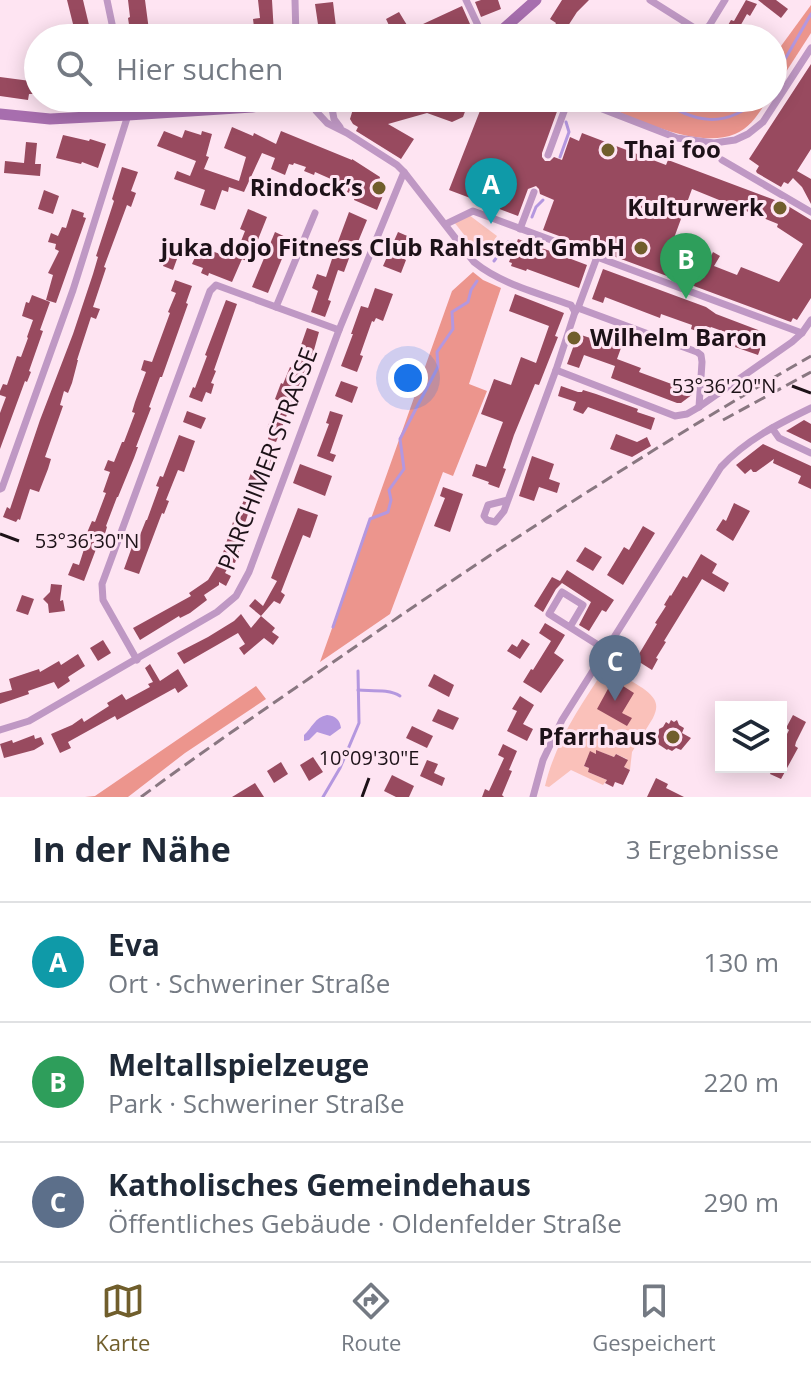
<!DOCTYPE html>
<html lang="de">
<meta charset="utf-8">
<style>
body{margin:0;font-family:"Open Sans",sans-serif;background:#f6f6f7;color:#1f2937}
.controls{position:absolute;right:24px;bottom:24px;display:grid;overflow:hidden;border-radius:0px;box-shadow:0 4px 20px #0003}
.controls button{width:72px;height:72px;display:grid;place-items:center;padding:0;border:0;border-bottom:2px solid #e0e1e3;background:#fff;color:#1f2937;font:40px sans-serif}
.you{position:absolute;left:408px;top:378px;width:28px;height:28px;margin:-20px;border:6px solid #fff;border-radius:50%;background:#1a73e8;box-shadow:0 0 0 12px #1a73e833}
.badge{display:grid;place-items:center;width:52px;height:52px;border-radius:50%;background:#705e2c;color:#fff;font-size:26px;font-weight:700}
.pin{position:absolute;translate:-50% -66px;filter:drop-shadow(0 2px 4px #0008)}
.pin::after{content:'';position:absolute;top:42px;width:28px;height:24px;background:inherit;clip-path:polygon(0 0,100% 0,50% 100%)}
.list{margin:0;padding:0;list-style:none}
h2{display:flex;justify-content:space-between;align-items:center;height:104px;margin:0;padding:0 32px;font-size:34px}
h2 small{font-size:26px;font-weight:400;color:#747a83}
.list li{display:grid;grid-template-columns:52px 1fr auto;gap:24px;align-items:center;box-sizing:border-box;height:120px;padding:0 32px;border-top:2px solid #e0e1e3}
.list b{display:block;font-size:30px;white-space:nowrap}
.list p{margin:0;font-size:26px;white-space:nowrap;color:#747a83}
.list em{font-size:26px;font-style:normal;color:#747a83}
.icon{flex:none;width:44px;height:44px;fill:none;stroke:currentColor;stroke-width:2;stroke-linecap:round;stroke-linejoin:round}
.map{position:relative;flex:none;width:811px;height:797px;overflow:hidden}
.search{position:absolute;background:#fff;box-shadow:0 4px 20px #0003;left:24px;right:24px;top:24px;height:88px;display:flex;align-items:center;gap:20px;box-sizing:border-box;padding:0 28px;border-radius:44px;color:#747a83;font-size:30px}
.sheet{height:464px;background:#fff}
nav{display:flex;justify-content:space-around;align-items:center;box-sizing:border-box;height:112px;border-top:2px solid #e0e1e3;background:#fff;font-size:22px;color:#747a83}
nav a{display:grid;justify-items:center;gap:4px}
nav .on{color:#705e2c}
.map>svg:first-child{display:block}
</style>
<div class="map">
<svg width="811" height="797" viewBox="0 0 811 797">
<rect width="100%" height="100%" fill="#fee4f2"/>
<g fill="#fac1ba">
<polygon points="469,215 497,236 484,256 473,246 454,222"/>
<path d="M606,667C618,674 648,688 654,699C658,706 656,711 653,718L632,752L630,770L624,767L627,759L616,754L614,757L598,751L596,754L590,752L584,766L589,768L588,772L607,780L603,785L571,770L549,787L545,786C556,740 581,705 606,667Z"/>
</g>
<g fill="#ec958d">
<polygon points="811,5 811,33 773,92 773,57"/>
<path d="M586,98H667L678,104L704,109L725,107L742,98H769C760,111 751,128 735,134C694,151 624,113 586,98Z"/>
<polygon points="473,272 483,280 501,288 469,384 487,391 453,476 443,472 390,614 320,662 452,291"/>
<polygon points="256,686 266,699 185,753 128,797 85,797 95,796"/>
</g>
<path fill="#b497df" d="M327,715C336,716 340,720 341,728L330,736L317,732L309,740L304,741V735C312,728 315,717 327,715Z"/>
<g fill="none" stroke-linecap="round" stroke-linejoin="round">
<g stroke="#b497df" stroke-width="3">
<polyline points="773,80 811,14"/>
<path d="M658,98C694,124 726,129 760,98"/>
<polyline points="560,157 569,132 566,122"/>
<polyline points="532,217 536,207 543,200"/>
<polyline points="494,261 508,242"/>
<polyline points="333,627 370,519 388,512 391,500 389,490 404,469 400,439 438,367 437,352 453,329 452,312 468,302 471,290 477,281"/>
<path d="M358,690C370,691 390,689 400,696"/>
<polyline points="323,797 340,768 359,723 358,671"/>
</g>
</g>
<g fill="#984a5f" fill-rule="evenodd">
<polygon points="67,0 83,0 89,25 74,28"/>
<polygon points="128,0 145,0 150,38 131,38 128,18 130,17"/>
<polygon points="258,0 272,0 274,34 255,36 253,19 260,18"/>
<polygon points="481,0 498,0 501,9 481,17 475,2"/>
<polygon points="562,0 589,0 577,12 566,29 569,32 565,38 547,38 556,23 550,19"/>
<polygon points="746,0 757,4 750,16 747,14 734,37 724,32 731,20 734,21"/>
<polygon points="758,0 776,0 788,9 781,18"/>
<polygon points="333,2 337,35 320,38 315,4"/>
<polygon points="462,6 470,24 441,38 395,38 386,19 399,12 410,30"/>
<polygon points="811,64 811,149 797,171 811,179 811,204 802,187 793,178 788,184 784,182 781,187 757,173 756,171 759,166 749,159"/>
<polygon points="0,77 38,82 38,94 29,94 28,100 0,96"/>
<polygon points="387,98 427,98 433,110 437,99 446,102 455,98 470,98 463,117 452,122 427,113 388,124 414,139 401,159 356,131 358,127 353,124 350,119 353,109"/>
<path d="M485,98H537L559,106L542,153V157L545,161H550L554,157L562,160L570,137L579,141L582,133L666,165L668,160L783,203L811,220V298L797,320L793,318L791,322L788,321L543,230L554,200L540,194L539,189L536,186L528,189L518,216L449,190ZM692,189L778,224L777,227L803,244L779,282L741,267L737,275L714,266L720,256L713,252L711,256L683,245L684,242L674,238Z"/>
<polygon points="232,127 253,136 254,133 276,144 281,131 352,160 352,159 380,177 378,185 386,188 377,210 354,200 355,195 347,192 349,187 315,172 314,175 304,171 306,167 294,163 293,165 289,164 285,175 271,169 275,158 262,153 244,192 229,187 228,192 222,190 215,210 200,205 205,190 174,179 177,171 190,176 196,161 157,146 164,131 182,138 185,130 201,135 202,131 212,134 206,156 209,157 204,169 239,181 246,157 224,148"/>
<polygon points="63,135 89,141 90,139 106,144 98,168 82,162 81,164 56,158"/>
<polygon points="26,142 37,143 35,164 41,164 40,176 4,173 5,161 24,163"/>
<polygon points="122,167 138,172 131,191 136,193 131,207 127,205 104,267 106,268 93,307 100,309 96,319 91,317 77,360 78,360 72,383 68,393 64,391 60,405 63,406 45,457 51,459 48,469 39,492 30,489 20,520 18,519 16,522 3,517 7,507 10,509 40,420 73,334 93,274 98,257 96,256 98,250 114,201 112,199"/>
<polygon points="44,190 59,196 53,214 38,209"/>
<polygon points="72,209 84,213 83,217 86,218 56,303 46,300 53,275 48,273 59,251 55,249 56,244 48,242 51,233 58,236 62,227 66,228"/>
<polygon points="248,209 267,217 249,262 242,259 232,282 209,273 208,276 201,273 203,268 192,264 196,255 206,259 209,250 234,259 245,231 240,229"/>
<polygon points="349,212 367,220 353,254 351,253 344,272 338,270 328,300 331,301 325,317 311,312 318,291 312,288 317,274 326,277 336,247"/>
<polygon points="275,232 290,239 268,293 252,287"/>
<polygon points="398,232 412,238 404,259 406,260 401,273 383,266"/>
<polygon points="518,239 587,265 579,288 527,269 526,271 511,266 512,263 509,262"/>
<polygon points="170,247 177,249 174,258 177,259 173,270 163,266"/>
<polygon points="603,269 706,307 716,314 766,333 758,355 735,347 737,341 724,336 725,332 711,327 710,328 705,326 702,333 691,329 692,325 661,314 660,318 605,297 603,303 592,299"/>
<polygon points="175,280 192,286 186,303 188,304 162,377 160,377 149,407 151,408 136,447 138,447 134,458 118,497 117,497 106,526 107,527 104,537 101,536 84,581 68,575 73,563 79,565 86,543 83,542 92,521 95,522 106,493 103,492 110,472 104,470 108,460 114,462 122,442 124,442 135,413 132,412 135,402 146,372 141,370 144,360 152,362 170,313 168,312 176,293 171,291"/>
<polygon points="375,288 393,294 383,321 376,318 374,322 372,321 360,355 363,356 357,372 341,366 353,334 351,334 361,306 368,308"/>
<polygon points="515,294 564,313 555,336 558,337 539,385 535,384 514,435 503,468 506,469 499,488 488,484 489,482 472,476 476,464 486,467 503,422 481,414 494,379 511,385 521,357 536,363 549,326 509,311"/>
<polygon points="32,295 50,302 40,330 43,331 29,371 31,372 27,382 25,381 0,449 0,413 6,397 0,395 0,391 3,384 7,385 17,356 21,357 28,338 27,337 33,320 22,316 26,302 29,303"/>
<polygon points="226,300 237,304 214,370 216,371 211,383 214,384 211,394 206,392 202,402 189,397 193,387 195,388 207,356 205,355"/>
<polygon points="307,328 319,332 309,368 306,367 296,394 291,413 288,412 276,442 268,439 271,430 267,428 279,401 275,399 281,383 283,384 290,367 293,368"/>
<polygon points="578,334 621,348 617,359 641,368 639,372 677,386 679,389 682,387 694,391 693,394 681,403 677,403 611,378 615,366 584,355 579,368 567,364"/>
<polygon points="341,381 358,387 352,403 335,396"/>
<polygon points="561,386 578,392 582,392 583,390 596,394 638,409 637,412 655,418 651,430 588,407 583,414 573,410 576,402 558,396"/>
<polygon points="187,411 206,418 201,429 183,422"/>
<polygon points="330,411 343,415 330,453 336,455 333,462 317,456 329,424 326,423"/>
<polygon points="804,420 811,424 811,443 786,431"/>
<polygon points="616,434 637,442 647,437 651,446 632,457 610,449"/>
<polygon points="179,435 195,441 184,472 178,470 166,500 169,501 164,514 162,513 139,574 124,569 137,533 140,535 146,520 147,520 159,487 156,486 160,476 163,477"/>
<polygon points="763,444 811,466 811,489 798,483 801,476 773,463 774,459 756,472 753,472 751,469 745,474 736,465"/>
<polygon points="262,450 274,454 263,483 260,482 249,511 236,550 239,551 235,563 231,562 225,573 231,576 226,586 219,582 219,585 204,595 207,600 190,613 180,618 179,616 140,640 133,628 191,596 189,593 208,580 221,559 233,522 239,507 241,507 247,493 244,492 251,473 253,474"/>
<polygon points="532,456 554,464 549,479 560,483 557,493 539,487 534,501 519,496"/>
<polygon points="300,464 332,476 325,496 293,483"/>
<polygon points="443,487 463,494 450,532 434,526 445,498 440,496"/>
<polygon points="734,503 750,511 733,541 716,530 723,519 726,521"/>
<polygon points="298,508 318,515 310,538 303,535 281,592 285,595 280,604 274,601 261,616 249,606 255,599 263,606 277,581 271,578"/>
<polygon points="643,526 655,533 623,585 607,575 624,547 629,550"/>
<polygon points="585,547 602,557 593,571 576,561"/>
<polygon points="701,554 717,564 712,573 729,583 724,592 702,579 664,641 666,642 656,658 658,659 652,670 633,658 637,652 639,654 657,624 655,623 666,606 664,605 670,595 671,596 683,576 687,578"/>
<polygon points="567,570 614,600 606,612 602,610 589,631 579,625 591,602 562,583 556,589 543,612 534,606 552,577 560,581"/>
<polygon points="51,584 62,585 60,601 63,600 65,611 49,613 48,604 43,599 50,592"/>
<polygon points="22,595 34,599 28,615 16,611"/>
<polygon points="241,614 251,628 261,616 275,628 272,632 279,637 273,645 264,638 244,655 239,648 245,644 238,633 184,664 177,653 208,637 234,621"/>
<polygon points="545,623 565,635 554,653 564,660 541,693 523,682 531,669 533,670 551,641 539,633"/>
<polygon points="522,639 530,644 520,659 507,651 512,644 517,647"/>
<polygon points="103,640 111,653 98,661 90,648"/>
<polygon points="78,654 85,666 68,677 70,681 58,689 54,682 28,691 29,694 0,704 0,693 12,690 9,679 39,669 40,672 59,661 61,665"/>
<polygon points="150,664 160,681 178,669 188,686 178,693 175,688 117,720 115,716 68,742 71,748 60,753 51,734 72,725 82,718 84,722 109,706 107,703 122,694 126,700 150,687 148,684 153,682 145,668"/>
<polygon points="434,674 454,685 449,697 428,686"/>
<polygon points="615,676 625,682 623,686 634,693 622,713 632,718 627,726 597,709"/>
<polygon points="520,696 534,705 523,724 533,729 527,741 507,731 517,711 512,709"/>
<polygon points="438,709 459,718 453,730 432,721"/>
<polygon points="793,715 806,722 796,742 795,746 798,748 781,779 770,774 773,767 781,767 781,746 789,730 786,728"/>
<polygon points="671,720 674,722 677,720 679,725 684,728 682,733 691,738 681,750 676,748 672,751 668,749 667,750 655,742 658,736 659,729 663,727 666,722 669,724"/>
<polygon points="412,726 433,736 427,748 406,738"/>
<polygon points="34,735 35,739 41,737 44,744 34,750 4,758 0,744 12,740 13,743"/>
<polygon points="503,744 517,751 509,770 512,771 502,795 504,797 482,797 485,789 489,791 504,758 498,755"/>
<polygon points="596,750 614,757 616,754 628,760 624,767 630,770 623,785 615,782 613,787 605,783 607,780 588,772 589,768 584,766 590,751 596,754"/>
<polygon points="313,757 323,772 309,781 300,765"/>
<polygon points="427,760 438,764 434,773 445,778 442,786 420,776"/>
<polygon points="281,762 288,774 274,783 267,771"/>
<polygon points="392,775 414,786 409,797 396,797 384,791"/>
<polygon points="656,778 668,784 666,788 684,797 647,797"/>
<polygon points="255,783 264,797 232,797"/>
</g>
<g fill="none" stroke-linecap="round" stroke-linejoin="round">
<g stroke="#bf98c4" stroke-width="7">
<polyline points="107,0 115,38"/>
<polyline points="295,0 296,38"/>
<polyline points="466,0 484,38"/>
<polyline points="650,0 696,29 703,30 709,26 725,0"/>
<polyline points="330,98 334,119 340,127"/>
<polyline points="574,98 677,138 714,143 735,140 748,134 763,122 811,48"/>
<path d="M312,100L316,111L327,123L347,133L397,165L404,172L474,262C501,284 538,293 571,305L575,312"/>
<polyline points="548,155 566,106 564,98"/>
<polyline points="722,160 811,212"/>
<polyline points="446,224 473,211 802,333"/>
<polyline points="520,229 534,192"/>
<polyline points="276,307 315,213"/>
<polyline points="578,308 597,257"/>
<polyline points="575,312 578,308 697,352 701,355 702,362 699,407"/>
<polyline points="556,370 675,416 687,414 699,407 792,342 802,333 811,320"/>
<polyline points="772,428 779,438 811,453"/>
<polyline points="0,489 2,488 73,290 128,115 128,98"/>
<polyline points="508,500 488,505 484,516 487,520 495,522 504,511 556,370 575,312"/>
<polyline points="570,627 583,605 562,592 549,614 606,650"/>
<polyline points="137,660 103,600 102,584 210,291 216,285 339,330"/>
<polyline points="0,730 29,721 217,612 236,596 249,572 339,330 404,172"/>
<path d="M533,797L543,760L562,720L721,467C746,440 778,424 811,408"/>
</g>
<g stroke="#a76eae" stroke-width="11">
<polyline points="493,38 536,0"/>
<polyline points="0,114 50,119 128,115 252,107 323,98"/>
</g>
<g stroke="#897781" stroke-width="3" stroke-dasharray="12 6" stroke-linecap="butt">
<polyline points="723,420 811,372"/>
<path d="M141,797C214,743 290,692 365,640C510,540 658,444 811,356"/>
</g>
</g>
<path fill="none" stroke="#1d1218" stroke-width="3" d="M792,386L811,393M0,534L19,541M362,797L369,778"/>
<g fill="#705e2c" stroke="#fee4f2" stroke-width="3">
<circle cx="608" cy="150" r="8"/>
<circle cx="379" cy="188" r="8"/>
<circle cx="780" cy="208" r="8"/>
<circle cx="641" cy="248" r="8"/>
<circle cx="574" cy="338" r="8"/>
<circle cx="673" cy="737" r="8"/>
</g>
<g text-anchor="middle" stroke-width="6" stroke-linejoin="round" paint-order="stroke">
<g font-size="24" font-weight="bold" fill="#1d1218" stroke="#fee4f2" text-anchor="end">
<text x="624" y="158" text-anchor="start">Thai foo</text>
<text x="363" y="196">Rindock’s</text>
<text x="764" y="216">Kulturwerk</text>
<text x="625" y="256">juka dojo Fitness Club Rahlstedt GmbH</text>
<text x="590" y="346" text-anchor="start">Wilhelm Baron</text>
<text x="657" y="745">Pfarrhaus</text>
</g>
<g font-size="24" fill="#1d1218" stroke="#fee4f2">
<text transform="translate(268 459) rotate(-69)" y="8">PARCHIMER STRASSE</text>
</g>
</g>
<g font-size="20" text-anchor="middle" fill="#1d1218" stroke="#fee4f2" stroke-width="6" stroke-linejoin="round" paint-order="stroke">
<text x="724" y="393">53°36'20"N</text>
<text x="87" y="548">53°36'30"N</text>
<text x="369" y="765">10°09'30"E</text>
</g>
</svg>
<div class="controls">
<button><svg class="icon" aria-label="layers" viewBox="0 0 24 24"><path d="M12 4l9 5-9 5-9-5zM3 14l9 5 9-5"/></svg></button>
</div>
<div class="you"></div>
<div class="pin badge" style="left:491px;top:224px;background:#0f9aa8">A</div>
<div class="pin badge" style="left:686px;top:299px;background:#2e9e5b">B</div>
<div class="pin badge" style="left:615px;top:701px;background:#5c6f8a">C</div>
<div class="search"><svg class="icon" aria-label="search" viewBox="0 0 24 24"><circle cx="10" cy="10" r="6"/><path d="M15 15l6 6"/></svg>Hier suchen</div>
</div>
<section class="sheet">
<h2>In der Nähe<small>3 Ergebnisse</small></h2>
<ul class="list">
<li><span class="badge" style="background:#0f9aa8">A</span><div><b>Eva</b><p>Ort · Schweriner Straße</p></div><em>130 m</em></li>
<li><span class="badge" style="background:#2e9e5b">B</span><div><b>Meltallspielzeuge</b><p>Park · Schweriner Straße</p></div><em>220 m</em></li>
<li><span class="badge" style="background:#5c6f8a">C</span><div><b>Katholisches Gemeindehaus</b><p>Öffentliches Gebäude · Oldenfelder Straße</p></div><em>290 m</em></li>
</ul>
</section>
<nav>
<a class="on"><svg class="icon" aria-label="map" viewBox="0 0 24 24"><path d="M3 6l6-2 6 2 6-2v14l-6 2-6-2-6 2zM9 4v14M15 6v14"/></svg>Karte</a>
<a><svg class="icon" aria-label="directions" viewBox="0 0 24 24"><path d="M12 3l9 9-9 9-9-9zM9 14v-3h6M13 9l2 2-2 2"/></svg>Route</a>
<a><svg class="icon" aria-label="saved" viewBox="0 0 24 24"><path d="M7 4h10v16l-5-4-5 4z"/></svg>Gespeichert</a>
</nav>
